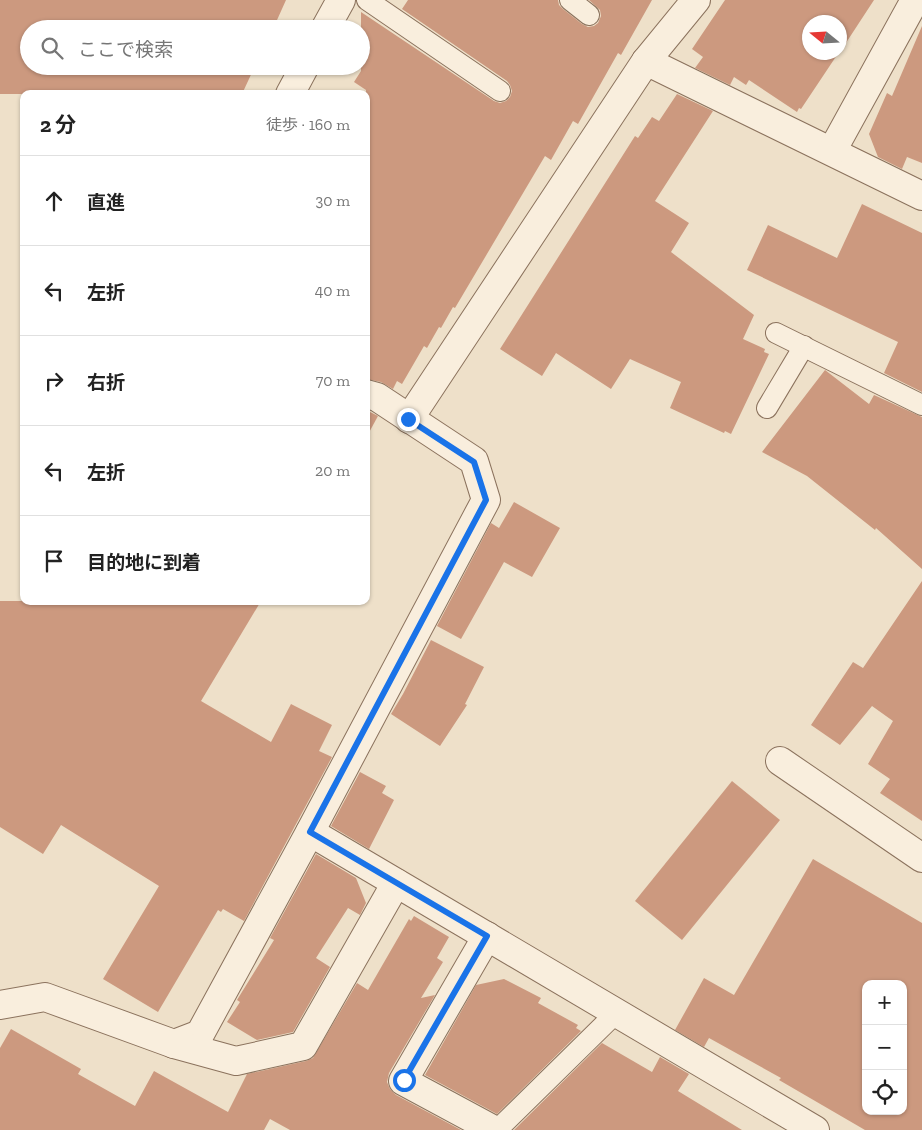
<!DOCTYPE html>
<html lang="ja">
<meta charset="utf-8">
<style>
body{margin:0;font-family:"Zilla Slab","Noto Sans JP",serif;background:#f6f6f6;color:#222}
.controls{position:absolute;right:15px;bottom:15px;display:grid;overflow:hidden;border-radius:10px;box-shadow:0 1px 4px #0004}
.controls button{width:45px;height:45px;display:grid;place-items:center;padding:0;border:0;border-bottom:1px solid #e0e0e0;background:#fff;color:#222;font:25px sans-serif}
.compass{position:absolute;left:802px;top:15px;width:45px;height:45px;border-radius:50%;background:#fff;box-shadow:0 1px 4px #0004;rotate:288deg}
.stop{position:absolute;width:15px;height:15px;margin:-11px;border:4px solid #1a73e8;border-radius:50%;background:#fff}
.stop.end{background:#1a73e8;border-color:#fff;box-shadow:0 1px 5px #0008}
.list{margin:0;padding:0;list-style:none}
h2{display:flex;justify-content:space-between;align-items:center;height:65px;margin:0;padding:0 20px;font-size:21px}
h2 small{font-size:16px;font-weight:400;color:#767676}
.list li{display:grid;grid-template-columns:32px 1fr auto;gap:15px;align-items:center;box-sizing:border-box;height:90px;padding:0 20px;border-top:1px solid #e0e0e0}
.list b{display:block;font-size:19px;white-space:nowrap}
.list em{font-size:16px;font-style:normal;color:#767676}
.icon{flex:none;width:28px;height:28px;fill:none;stroke:currentColor;stroke-width:2;stroke-linecap:round;stroke-linejoin:round}
.map{position:relative;flex:none;width:922px;height:1130px;overflow:hidden}
.search{position:absolute;background:#fff;box-shadow:0 1px 4px #0004;left:20px;top:20px;width:350px;height:55px;display:flex;align-items:center;gap:12px;box-sizing:border-box;padding:0 18px;border-radius:28px;color:#767676;font-size:19px}
.panel{position:absolute;background:#fff;box-shadow:0 1px 4px #0004;left:20px;top:90px;width:350px;height:515px;border-radius:10px}
.map>svg:first-child{display:block}
</style>
<div class="map">
<svg width="922" height="1130" viewBox="0 0 922 1130">
<rect width="100%" height="100%" fill="#eee0c9"/>
<g fill="#cc997f" fill-rule="evenodd">
<polygon points="0,0 286,0 273,29 29,29 29,66 255,66 242,94 0,94"/>
<polygon points="408,0 558,0 559,5 563,9 582,24 588,27 594,26 598,23 601,16 600,10 589,0 652,0 621,55 618,53 578,124 573,121 551,160 545,156 455,308 453,307 441,328 439,327 427,348 424,346 402,384 397,381 393,389 381,382 366,379 366,90 354,82 361,71 361,12 494,101 500,103 506,101 510,97 512,91 510,85 507,81 402,9"/>
<polygon points="725,0 874,0 840,52 840,22 810,22 810,52 839,52 801,109 799,108 797,112 749,80 746,85 734,77 730,85 695,68 703,57 692,49"/>
<polygon points="922,26 922,163 907,157 902,169 878,157 869,134 887,93 892,96"/>
<polygon points="677,94 713,111 655,201 689,223 671,252 754,315 743,339 765,349 764,352 769,354 731,434 725,431 724,433 670,408 681,382 630,359 611,389 556,353 542,376 500,349 635,136 638,138 652,117 659,121"/>
<polygon points="862,204 922,233 922,392 884,373 898,342 747,270 768,225 837,258"/>
<polygon points="825,370 869,404 874,395 922,417 922,569 876,528 875,530 807,476 762,452"/>
<polygon points="366,410 378,416 366,438"/>
<polygon points="514,502 560,528 532,577 504,562 461,639 437,626 491,523 499,528"/>
<polygon points="922,581 922,821 880,793 890,779 868,764 893,721 872,706 840,745 811,725 853,662 863,668"/>
<polygon points="0,601 261,601 201,701 271,742 291,704 332,725 319,751 332,757 244,921 223,909 221,912 218,910 158,1012 103,979 159,886 61,825 43,854 0,827"/>
<polygon points="431,640 484,667 465,704 467,705 440,746 391,714 403,694"/>
<polygon points="360,772 386,786 382,793 394,800 369,849 331,826"/>
<polygon points="732,781 780,820 682,940 635,901"/>
<polygon points="316,854 356,878 366,903 360,915 348,908 316,958 330,967 293,1032 257,1040 227,1022 240,1002 237,1000 274,940 270,938"/>
<path d="M813,859L922,923V1130H865L779,1080L781,1078L709,1038L704,1047L675,1030L704,978L734,995ZM866,984H903V1111H866Z"/>
<polygon points="414,916 449,937 437,958 443,962 421,998 435,995 389,1073 387,1082 390,1089 396,1095 461,1130 290,1130 270,1119 264,1130 0,1130 0,1048 11,1029 81,1069 78,1074 135,1106 154,1071 228,1112 247,1074 306,1061 313,1058 357,983 368,990 409,919 411,921"/>
<polygon points="504,979 541,998 538,1003 578,1025 576,1028 581,1031 497,1114 425,1075 476,985"/>
<polygon points="602,1043 652,1072 660,1057 689,1074 678,1091 742,1130 514,1130"/>
</g>
<g fill="none" stroke-linecap="round" stroke-linejoin="round">
<g stroke="#8b725d" stroke-width="22">
<g id="lane">
<polyline points="367,0 500,91"/>
<polyline points="570,0 589,15"/>
<polyline points="776,333 922,405"/>
<polyline points="767,408 804,346"/>
<polyline points="497,1130 616,1013"/>
</g>
</g>
<g stroke="#8b725d" stroke-width="30">
<g id="street">
<polyline points="325,29 341,0"/>
<polyline points="646,61 922,196"/>
<polyline points="290,94 305,66"/>
<polyline points="832,151 915,0"/>
<polyline points="409,419 646,61 696,0"/>
<polyline points="780,761 922,858"/>
<polyline points="310,832 815,1130"/>
<polyline points="487,936 403,1081 494,1130"/>
<polyline points="0,1005 45,997 174,1044 200,1034 310,832 486,500 474,461 377,397 366,394"/>
<polyline points="174,1044 236,1061 303,1046 396,883"/>
</g>
</g>
<use href="#lane" stroke="#f9eedd" stroke-width="20"/>
<use href="#street" stroke="#f9eedd" stroke-width="28"/>
</g>
<g fill="none" stroke-linecap="round" stroke-linejoin="round">
<polyline stroke="#1a73e8" stroke-width="6" points="404,1080 487,936 310,832 486,500 474,462 408,419"/>
</g>
</svg>
<div class="controls">
<button>+</button>
<button>−</button>
<button><svg class="icon" aria-label="locate" viewBox="0 0 24 24"><circle cx="12" cy="12" r="6"/><path d="M12 2v4M12 18v4M2 12h4M18 12h4"/></svg></button>
</div>
<svg class="compass" viewBox="-18 -18 36 36"><path d="M0-13l5 13h-10z" fill="#e53935"/><path d="M0 13l5-13h-10z" fill="#767676"/></svg>
<div class="stop" style="left:404px;top:1080px"></div>
<div class="stop end" style="left:408px;top:419px"></div>
<div class="search"><svg class="icon" aria-label="search" viewBox="0 0 24 24"><circle cx="10" cy="10" r="6"/><path d="M15 15l6 6"/></svg>ここで検索</div>
<section class="panel">
<h2>2 分<small>徒歩 · 160 m</small></h2>
<ul class="list">
<li><svg class="icon" aria-label="ahead" viewBox="0 0 24 24"><path d="M12 20V5M6 11l6-6 6 6"/></svg><div><b>直進</b></div><em>30 m</em></li>
<li><svg class="icon" aria-label="left" viewBox="0 0 24 24"><path d="M17 20v-9H6M10 6l-5 5 5 5"/></svg><div><b>左折</b></div><em>40 m</em></li>
<li><svg class="icon" aria-label="right" viewBox="0 0 24 24"><path d="M7 20v-9h11M14 6l5 5-5 5"/></svg><div><b>右折</b></div><em>70 m</em></li>
<li><svg class="icon" aria-label="left" viewBox="0 0 24 24"><path d="M17 20v-9H6M10 6l-5 5 5 5"/></svg><div><b>左折</b></div><em>20 m</em></li>
<li><svg class="icon" aria-label="arrive" viewBox="0 0 24 24"><path d="M6 21V4h12l-3 4 3 4H6"/></svg><div><b>目的地に到着</b></div></li>
</ul>
</section>
</div>
